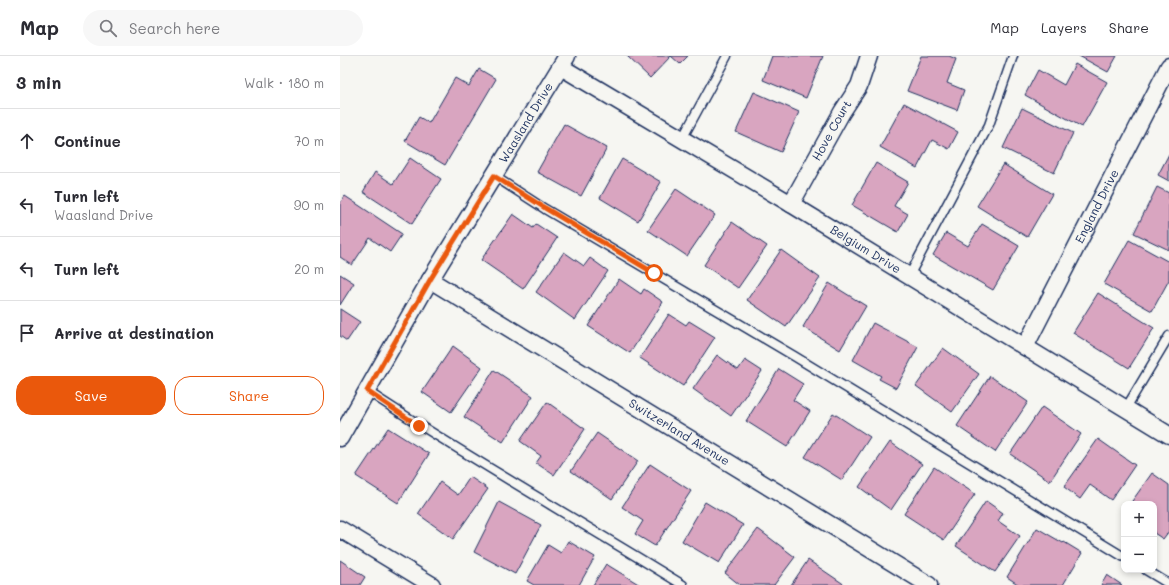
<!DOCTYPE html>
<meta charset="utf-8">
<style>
body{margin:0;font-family:Mali,sans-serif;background:#f7f7f7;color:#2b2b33}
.controls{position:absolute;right:12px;bottom:12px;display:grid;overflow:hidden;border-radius:8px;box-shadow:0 2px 6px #0003}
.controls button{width:36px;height:36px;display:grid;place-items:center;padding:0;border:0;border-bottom:1px solid #e1e1e2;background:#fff;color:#2b2b33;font:20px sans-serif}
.stop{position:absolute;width:12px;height:12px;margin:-9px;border:3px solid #ea580c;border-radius:50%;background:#fff}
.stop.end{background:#ea580c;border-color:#fff;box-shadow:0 1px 4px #0008}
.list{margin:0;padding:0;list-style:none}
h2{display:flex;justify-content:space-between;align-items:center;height:52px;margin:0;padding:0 16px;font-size:17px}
h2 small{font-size:13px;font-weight:400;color:#7c7c81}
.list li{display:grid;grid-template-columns:26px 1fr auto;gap:12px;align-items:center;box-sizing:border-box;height:64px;padding:0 16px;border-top:1px solid #e1e1e2}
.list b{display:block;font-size:15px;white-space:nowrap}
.list p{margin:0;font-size:13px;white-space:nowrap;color:#7c7c81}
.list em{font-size:13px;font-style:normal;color:#7c7c81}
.actions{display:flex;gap:8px;padding:12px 16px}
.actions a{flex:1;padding:9px 0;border:1px solid #ea580c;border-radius:16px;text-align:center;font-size:14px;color:#ea580c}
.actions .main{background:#ea580c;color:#fff}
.icon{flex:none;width:22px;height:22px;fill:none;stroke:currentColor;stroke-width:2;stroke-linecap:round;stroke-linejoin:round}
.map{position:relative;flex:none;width:829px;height:529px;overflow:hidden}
header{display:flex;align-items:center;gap:24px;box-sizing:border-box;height:56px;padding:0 20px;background:#fff;border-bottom:1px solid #e1e1e2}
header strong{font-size:19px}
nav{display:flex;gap:22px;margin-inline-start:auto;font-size:14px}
.search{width:280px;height:36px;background:#f7f7f7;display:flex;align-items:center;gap:10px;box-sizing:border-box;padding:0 14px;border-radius:22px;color:#7c7c81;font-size:15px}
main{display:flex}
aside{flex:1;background:#fff}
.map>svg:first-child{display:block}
</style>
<header>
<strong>Map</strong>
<div class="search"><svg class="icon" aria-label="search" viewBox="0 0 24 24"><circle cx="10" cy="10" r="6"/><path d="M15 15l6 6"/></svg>Search here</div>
<nav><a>Map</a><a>Layers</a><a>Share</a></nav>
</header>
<main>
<aside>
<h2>3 min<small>Walk · 180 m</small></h2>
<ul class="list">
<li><svg class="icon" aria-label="ahead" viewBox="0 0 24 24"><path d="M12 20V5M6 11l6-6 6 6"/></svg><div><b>Continue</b></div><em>70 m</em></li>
<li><svg class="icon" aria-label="left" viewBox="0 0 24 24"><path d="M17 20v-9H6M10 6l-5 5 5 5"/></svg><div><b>Turn left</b><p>Waasland Drive</p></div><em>90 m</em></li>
<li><svg class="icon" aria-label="left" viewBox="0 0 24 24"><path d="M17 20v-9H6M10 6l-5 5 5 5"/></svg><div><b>Turn left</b></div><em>20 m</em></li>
<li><svg class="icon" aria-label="arrive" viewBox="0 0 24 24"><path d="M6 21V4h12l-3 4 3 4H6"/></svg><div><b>Arrive at destination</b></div></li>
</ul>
<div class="actions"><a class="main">Save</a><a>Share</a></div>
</aside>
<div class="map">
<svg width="829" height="529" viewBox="0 0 829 529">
<rect width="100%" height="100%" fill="#f6f6f2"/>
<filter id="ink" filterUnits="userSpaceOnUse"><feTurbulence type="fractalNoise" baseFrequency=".025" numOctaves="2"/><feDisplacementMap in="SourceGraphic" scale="8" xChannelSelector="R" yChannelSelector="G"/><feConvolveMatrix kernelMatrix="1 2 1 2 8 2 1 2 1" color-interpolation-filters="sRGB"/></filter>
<g filter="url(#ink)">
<g fill="#d9a5c0" stroke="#1b2f5e">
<polygon points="287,0 348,0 340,8 331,0 310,22"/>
<polygon points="432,0 483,0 466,42 423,24"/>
<polygon points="581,0 609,0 616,3 607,27 624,34 617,54 567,35"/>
<polygon points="739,0 777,0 768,16"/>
<polygon points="735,8 767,26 742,71 685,39 698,14 724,29"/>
<polygon points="139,13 156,23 105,109 65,85 79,61 89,67 115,22 129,30"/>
<polygon points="414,36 459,56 441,96 396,76"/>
<polygon points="564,47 618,76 609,93 592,84 577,112 540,91"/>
<polygon points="682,52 733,77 714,117 663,92"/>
<polygon points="224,68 267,92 241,140 197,116"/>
<polygon points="829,98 829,125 818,119"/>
<polygon points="70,102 101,123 72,168 23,136 35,116 53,128"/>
<polygon points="282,103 321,126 298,165 260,142"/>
<polygon points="536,107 568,126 554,150 568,158 558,176 512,149"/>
<polygon points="663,108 712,138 687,181 637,150"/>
<polygon points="817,131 829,137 829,194 794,177"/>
<polygon points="336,133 375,159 347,200 308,174"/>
<polygon points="5,140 62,178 50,196 30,182 12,209 0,201 0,147"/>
<polygon points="173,158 193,172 196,168 217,182 183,233 141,204"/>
<polygon points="392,166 427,190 398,232 364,209"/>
<polygon points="642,168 679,190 653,234 593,199 606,177 628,190"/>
<polygon points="789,184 829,206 829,224 812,255 764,228"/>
<polygon points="441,194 480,222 446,271 407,244"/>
<polygon points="224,196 244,210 250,202 268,215 235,264 196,236"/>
<polygon points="0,218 14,227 0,249"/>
<polygon points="279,223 301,238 304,233 323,246 290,297 248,270"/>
<polygon points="489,227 526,250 500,294 463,271"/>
<polygon points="758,237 814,272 789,312 733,277"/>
<polygon points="0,253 20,266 7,285 0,280"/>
<polygon points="329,258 346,269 349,265 375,281 343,330 300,302"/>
<polygon points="533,267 578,291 556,332 539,323 541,320 513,304"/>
<polygon points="113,290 142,311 111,356 82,336"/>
<polygon points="603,292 639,318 612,356 576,330"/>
<polygon points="377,299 398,314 405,304 422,315 391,360 353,333"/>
<polygon points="439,313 463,328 453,344 470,355 447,391 406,365"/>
<polygon points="154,314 193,340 163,386 124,361"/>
<polygon points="650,320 688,346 655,396 617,370"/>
<polygon points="207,346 245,373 214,419 196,407 201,400 180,385"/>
<polygon points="702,351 741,378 710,425 670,398"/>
<polygon points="493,357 530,381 502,424 465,401"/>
<polygon points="48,372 89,398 58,447 16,420"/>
<polygon points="257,377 298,405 272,443 231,415"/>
<polygon points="758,383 795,409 771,444 750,429 740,443 724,431"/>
<polygon points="550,386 582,408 551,454 519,431"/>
<polygon points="310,408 351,435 315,490 295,478 303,465 282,451"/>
<polygon points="594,411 635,438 604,484 564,458"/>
<polygon points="812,417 829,429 829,475 823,483 814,477 814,448 790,448"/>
<polygon points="130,421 148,433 113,483 78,458 100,426 118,439"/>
<polygon points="646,445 663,457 658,465 680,480 655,516 616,490"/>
<polygon points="159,446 201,469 175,518 134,496"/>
<polygon points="365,446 403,469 379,507 342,485"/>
<polygon points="697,472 723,487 724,486 742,497 723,529 679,529 667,521"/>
<polygon points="418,473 455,501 434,529 400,529 385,517"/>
<polygon points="228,485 255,501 239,529 194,529 187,525 208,489 221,497"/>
<polygon points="0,504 25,521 20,529 0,529"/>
<polygon points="468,504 505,529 451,529"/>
<polygon points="266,508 300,529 253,529"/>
<polygon points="767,519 782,529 761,529"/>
</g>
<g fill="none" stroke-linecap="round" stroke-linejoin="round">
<g stroke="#1b2f5e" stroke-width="11">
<g id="lane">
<polyline points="342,83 387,0"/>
<polyline points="154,120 205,153 454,300 784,501"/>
<polyline points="569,220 649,69 673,0"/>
<path d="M27,335C130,403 238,464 343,529"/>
<polyline points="786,352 829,280"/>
<polyline points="806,514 829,528"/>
</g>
</g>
<g stroke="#1b2f5e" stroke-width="19">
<g id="street">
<path id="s1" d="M221,11L451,148L829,379"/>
<path id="s2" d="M451,148L502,56L519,30L529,0"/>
<path id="s3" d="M90,224L589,529"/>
<path id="s4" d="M685,291L829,10"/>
<path id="s5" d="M0,382L90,224L227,0"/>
<polyline points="0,473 92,529"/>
</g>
</g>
<use href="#lane" stroke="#f6f6f2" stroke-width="8"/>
<use href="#street" stroke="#f6f6f2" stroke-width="16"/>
</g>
</g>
<g fill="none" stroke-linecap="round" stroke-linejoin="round" filter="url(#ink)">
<polyline stroke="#ea580c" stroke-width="5" points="79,370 27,335 90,224 154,120 205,152 314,217"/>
</g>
<g text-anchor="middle" stroke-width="3" stroke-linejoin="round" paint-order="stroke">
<g font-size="12" fill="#1b2f5e" stroke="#f6f6f2">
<text dy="4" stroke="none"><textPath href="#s5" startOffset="366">Waasland Drive</textPath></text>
<text dy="4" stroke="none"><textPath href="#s2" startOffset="84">Hove Court</textPath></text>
<text dy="4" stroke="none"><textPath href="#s4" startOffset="158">England Drive</textPath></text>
<text dy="4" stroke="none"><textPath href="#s1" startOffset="355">Belgium Drive</textPath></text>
<text dy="4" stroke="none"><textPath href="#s3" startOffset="292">Switzerland Avenue</textPath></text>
</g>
</g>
</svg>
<div class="controls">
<button>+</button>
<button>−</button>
</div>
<div class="stop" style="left:314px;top:217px"></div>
<div class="stop end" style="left:79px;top:370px"></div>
</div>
</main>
